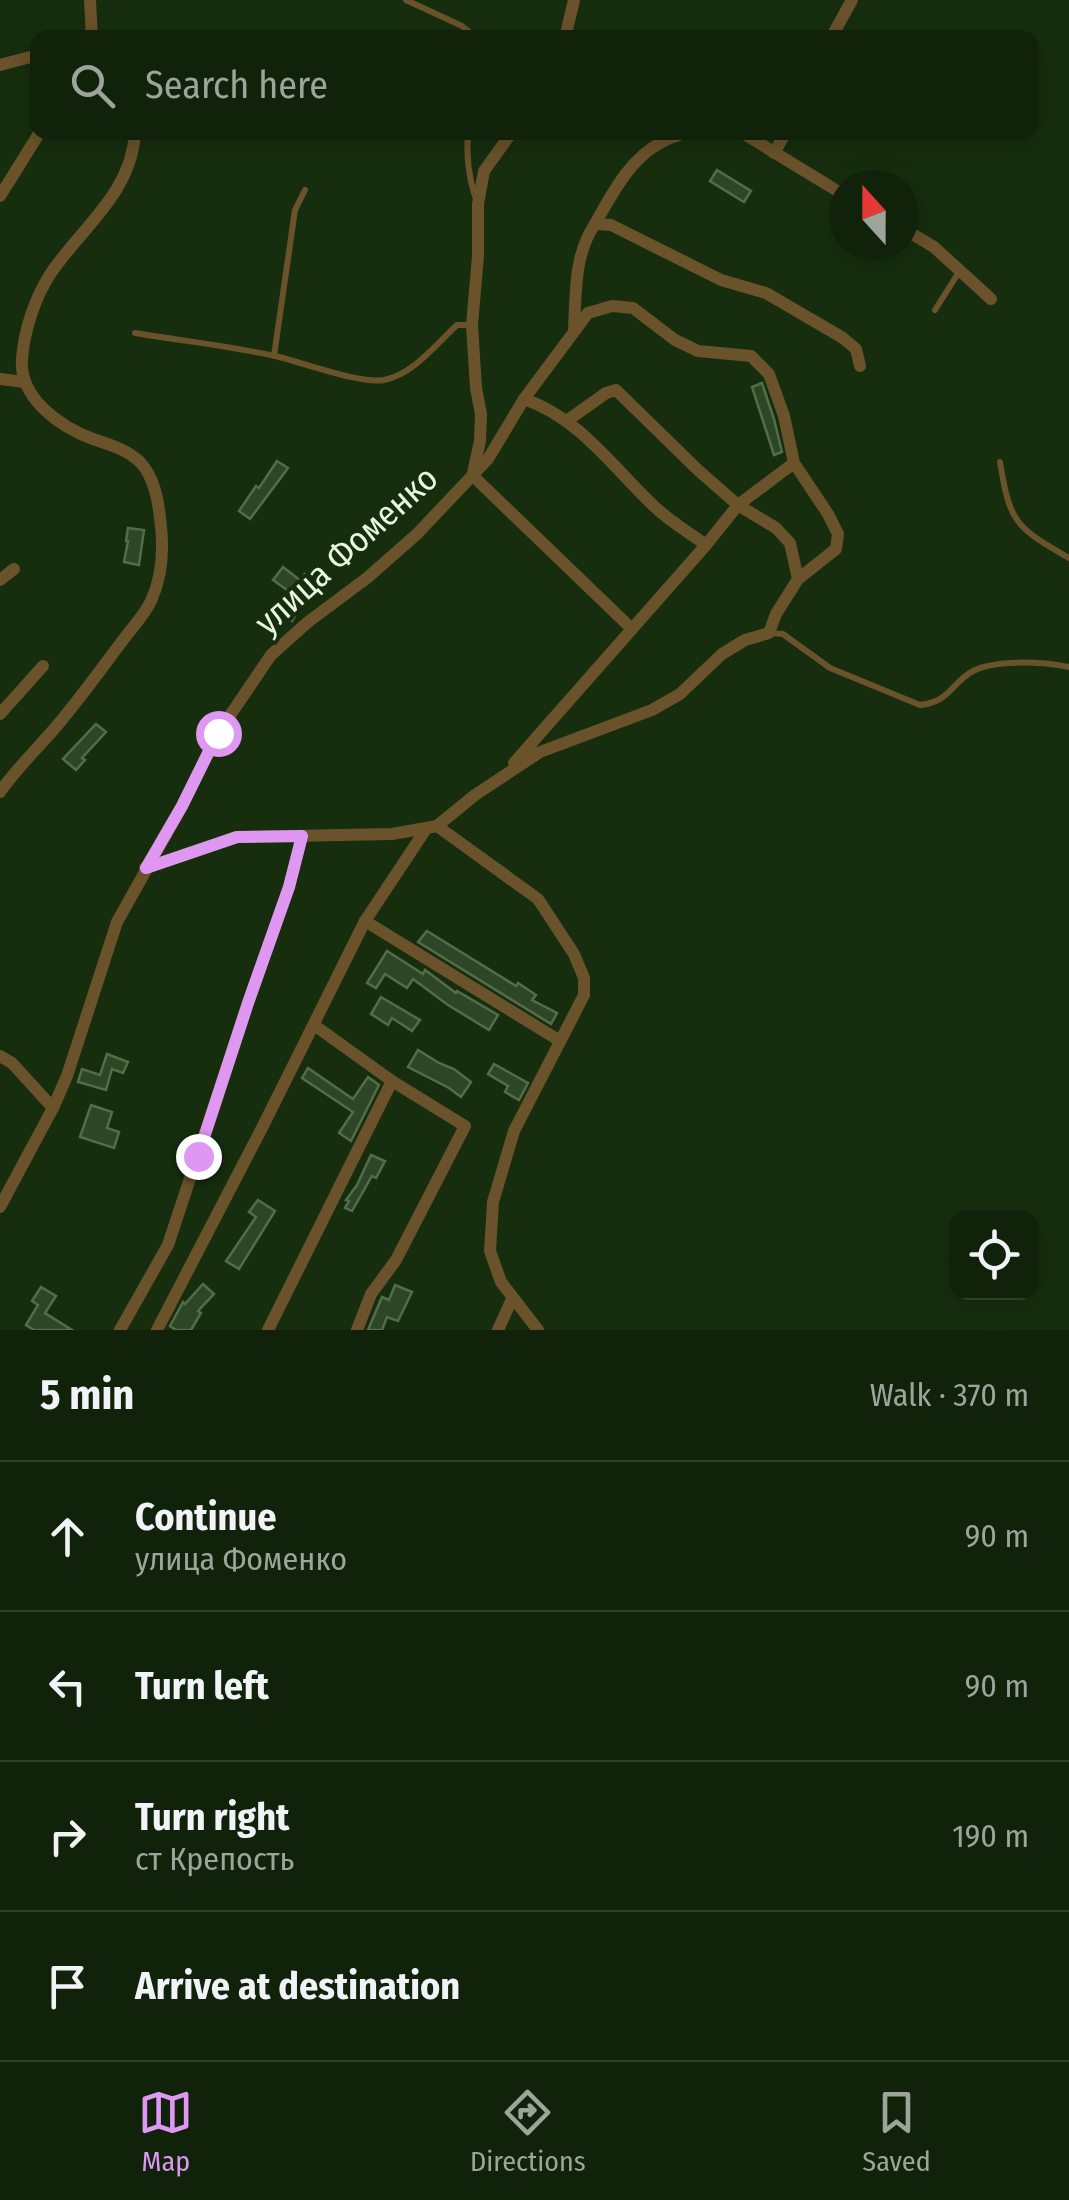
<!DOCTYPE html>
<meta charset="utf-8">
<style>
body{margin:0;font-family:"Fira Sans Condensed",sans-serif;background:#192a13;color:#f1f3f6}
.controls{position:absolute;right:30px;bottom:30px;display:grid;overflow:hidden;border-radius:20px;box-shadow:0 5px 25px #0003}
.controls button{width:90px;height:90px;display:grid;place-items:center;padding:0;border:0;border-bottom:2px solid #303f2b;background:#10220a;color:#f1f3f6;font:50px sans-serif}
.compass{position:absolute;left:829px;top:170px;width:90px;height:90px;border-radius:50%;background:#10220a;box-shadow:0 5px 25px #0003;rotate:339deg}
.stop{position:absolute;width:30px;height:30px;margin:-22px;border:8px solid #de98f2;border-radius:50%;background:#fff}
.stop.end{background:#de98f2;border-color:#fff;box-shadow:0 2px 10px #0008}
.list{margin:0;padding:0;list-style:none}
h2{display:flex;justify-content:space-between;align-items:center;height:130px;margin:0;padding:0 40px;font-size:42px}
h2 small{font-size:32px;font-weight:400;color:#9ca49c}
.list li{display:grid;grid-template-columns:65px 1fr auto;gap:30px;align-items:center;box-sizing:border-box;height:150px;padding:0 40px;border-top:2px solid #303f2b}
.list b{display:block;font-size:38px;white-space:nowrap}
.list p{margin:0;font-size:32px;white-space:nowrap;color:#9ca49c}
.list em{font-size:32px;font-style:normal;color:#9ca49c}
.icon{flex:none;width:55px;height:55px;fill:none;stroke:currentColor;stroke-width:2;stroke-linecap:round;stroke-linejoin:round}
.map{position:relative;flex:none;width:1069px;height:1330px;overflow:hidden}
.search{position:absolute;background:#10220a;box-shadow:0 5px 25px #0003;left:30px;right:30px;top:30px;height:110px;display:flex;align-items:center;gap:25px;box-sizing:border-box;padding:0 35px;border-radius:20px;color:#9ca49c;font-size:38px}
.sheet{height:730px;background:#10220a}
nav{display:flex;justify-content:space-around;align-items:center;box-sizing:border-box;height:140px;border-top:2px solid #303f2b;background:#10220a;font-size:28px;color:#9ca49c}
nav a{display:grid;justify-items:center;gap:5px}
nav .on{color:#de98f2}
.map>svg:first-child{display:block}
</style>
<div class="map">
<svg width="1069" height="1330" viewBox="0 0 1069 1330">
<rect width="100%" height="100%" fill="#162e0e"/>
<g fill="#2d4625" stroke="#526d4a" stroke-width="2.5">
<polygon points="717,170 751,191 744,202 710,181"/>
<polygon points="762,383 774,419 782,452 774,455 752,387"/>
<polygon points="277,461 288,468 250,519 239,511 256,486 259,488"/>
<polygon points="128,528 144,530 139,565 124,562 128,541 126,541"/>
<polygon points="283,567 301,581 305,573 303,602 292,621 283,616 294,595 273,580"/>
<polygon points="96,724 106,732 82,758 85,760 76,770 63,759"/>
<polygon points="427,931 516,986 518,983 536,995 532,1000 557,1013 551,1024 418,942"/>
<polygon points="387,951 423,974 425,970 456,993 457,991 498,1015 489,1030 448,1005 413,979 407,988 385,974 376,988 367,983"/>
<polygon points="381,997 420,1020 412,1031 392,1018 388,1025 371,1014"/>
<polygon points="418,1050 439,1063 454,1069 471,1082 461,1097 449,1088 408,1067"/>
<polygon points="107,1054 128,1062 123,1073 112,1069 106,1090 78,1082 82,1069 100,1075"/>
<polygon points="494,1064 528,1083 519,1100 505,1092 508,1086 488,1074"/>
<polygon points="308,1068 353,1099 368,1077 379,1085 351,1141 339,1133 353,1112 302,1078"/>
<polygon points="91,1105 112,1112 107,1128 119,1132 114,1148 80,1137"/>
<polygon points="371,1155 385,1161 376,1178 372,1176 352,1211 345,1208 349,1201 346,1200 357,1185"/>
<polygon points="258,1200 275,1211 239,1269 226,1261 256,1217 249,1212"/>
<polygon points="203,1284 214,1294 198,1311 201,1313 191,1330 176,1330 170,1326 183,1302 185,1304"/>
<polygon points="395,1285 412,1292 398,1321 387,1317 382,1330 368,1330 382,1297 389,1300"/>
<polygon points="41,1287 56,1296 45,1313 72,1330 34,1330 26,1325 38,1305 32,1301"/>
</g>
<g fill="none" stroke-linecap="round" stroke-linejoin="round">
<g stroke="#6a522b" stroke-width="6">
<polyline points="406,0 462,26 477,38"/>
<path d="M468,132C466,156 468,176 476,199"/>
<polyline points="935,310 959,272"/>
<path d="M135,333C182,341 232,346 279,357C304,363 360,384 384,380C414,374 436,344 457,325H471"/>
<polyline points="274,356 295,210 305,190"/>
<path d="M1000,462C1010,524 1016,527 1069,558"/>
<path d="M770,633L783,634L830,668L920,705C950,702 951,683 973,671C996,659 1044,662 1069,667"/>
</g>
<g stroke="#6a522b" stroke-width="12">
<polyline points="90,0 92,38"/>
<polyline points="565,38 574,0"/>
<polyline points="831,38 852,0"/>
<polyline points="0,65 38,55"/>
<polyline points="741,132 844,195"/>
<polyline points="774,153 786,132"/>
<polyline points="0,196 40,132"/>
<path d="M595,224C612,194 630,158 662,142C669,138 678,136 685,132"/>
<polyline points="904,229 934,247 991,299"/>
<path d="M574,329C576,292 574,255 595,224L611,225L721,280L766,293L843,338L856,349L860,366"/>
<polyline points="0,379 24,382"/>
<path d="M524,399C580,418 614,469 656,508C671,522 690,533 706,545"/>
<polyline points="568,420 606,393 616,390 699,471 738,505 776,528 790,543 798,579"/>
<polyline points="473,473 480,441 481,414 476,388 472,325 478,256 478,204 484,171 512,132"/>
<polyline points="473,476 632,629"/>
<polyline points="0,580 14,569"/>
<polyline points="0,714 43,666"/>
<polyline points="514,763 706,545 738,505 794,463"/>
<path d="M0,792C16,769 36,750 55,728C78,701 99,672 120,644C130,630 144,616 151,601C163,575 164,546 160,518C158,499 154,477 140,462C126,449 110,445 93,439C60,427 19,398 22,359C24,331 35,297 51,273C82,227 132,193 135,132"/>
<polyline points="145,868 237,837 392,834 437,826 538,899 574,954 584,978 584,995 514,1131 493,1202 490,1251 501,1282 538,1330"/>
<polyline points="365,921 560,1041"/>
<polyline points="0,1056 12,1063 53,1108"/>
<polyline points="0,1207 53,1108 67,1076 117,922 182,806 218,733 271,655 308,622 367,578 417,534 488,459 524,399 588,313 612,306 633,308 675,340 698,351 751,356 769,374 784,416 794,463 828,514 838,534 836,549 798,579 776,614 769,633 745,640 722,654 680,694 652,710 540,752 475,795 437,826"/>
<polyline points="120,1330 168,1245 248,1003 289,887 302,836"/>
<polyline points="157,1330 263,1126 365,921 426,829"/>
<polyline points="268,1330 392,1081 314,1025"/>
<polyline points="357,1330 371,1294 396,1260 465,1126 392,1081"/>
<polyline points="498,1330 512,1299"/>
</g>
</g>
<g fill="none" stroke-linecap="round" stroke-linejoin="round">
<polyline stroke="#de98f2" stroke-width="12" points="198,1156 248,1003 289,887 302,836 237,837 146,868 182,806 218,733"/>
</g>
<g text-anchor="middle" stroke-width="8" stroke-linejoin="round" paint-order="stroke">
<g font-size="35" fill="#e7f6e2" stroke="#162e0e">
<text transform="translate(346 550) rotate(-42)" y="12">улица Фоменко</text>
</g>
</g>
</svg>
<div class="controls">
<button><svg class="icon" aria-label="locate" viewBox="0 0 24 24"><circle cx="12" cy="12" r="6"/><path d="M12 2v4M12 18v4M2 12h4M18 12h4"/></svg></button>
</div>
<svg class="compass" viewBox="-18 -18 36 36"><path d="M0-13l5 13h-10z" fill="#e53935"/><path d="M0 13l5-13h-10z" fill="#9ca49c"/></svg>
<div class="stop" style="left:218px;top:733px"></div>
<div class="stop end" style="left:198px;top:1156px"></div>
<div class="search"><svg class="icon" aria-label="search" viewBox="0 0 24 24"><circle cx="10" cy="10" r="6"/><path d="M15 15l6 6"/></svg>Search here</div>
</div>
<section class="sheet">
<h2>5 min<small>Walk · 370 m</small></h2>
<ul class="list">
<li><svg class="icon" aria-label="ahead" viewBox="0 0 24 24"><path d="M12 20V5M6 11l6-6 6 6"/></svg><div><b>Continue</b><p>улица Фоменко</p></div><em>90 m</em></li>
<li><svg class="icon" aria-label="left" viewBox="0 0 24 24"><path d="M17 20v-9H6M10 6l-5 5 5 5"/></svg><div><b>Turn left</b></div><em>90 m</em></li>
<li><svg class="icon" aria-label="right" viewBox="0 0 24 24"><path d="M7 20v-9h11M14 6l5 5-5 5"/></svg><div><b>Turn right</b><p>ст Крепость</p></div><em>190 m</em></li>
<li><svg class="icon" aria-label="arrive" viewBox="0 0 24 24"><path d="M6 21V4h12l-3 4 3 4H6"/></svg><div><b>Arrive at destination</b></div></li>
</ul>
</section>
<nav>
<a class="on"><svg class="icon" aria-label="map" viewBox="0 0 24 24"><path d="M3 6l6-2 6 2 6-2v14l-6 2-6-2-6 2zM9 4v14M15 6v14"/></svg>Map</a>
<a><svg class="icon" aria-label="directions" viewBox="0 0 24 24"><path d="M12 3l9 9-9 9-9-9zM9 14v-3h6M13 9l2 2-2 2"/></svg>Directions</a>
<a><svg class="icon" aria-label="saved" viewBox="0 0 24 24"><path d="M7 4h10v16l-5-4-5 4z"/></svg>Saved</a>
</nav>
